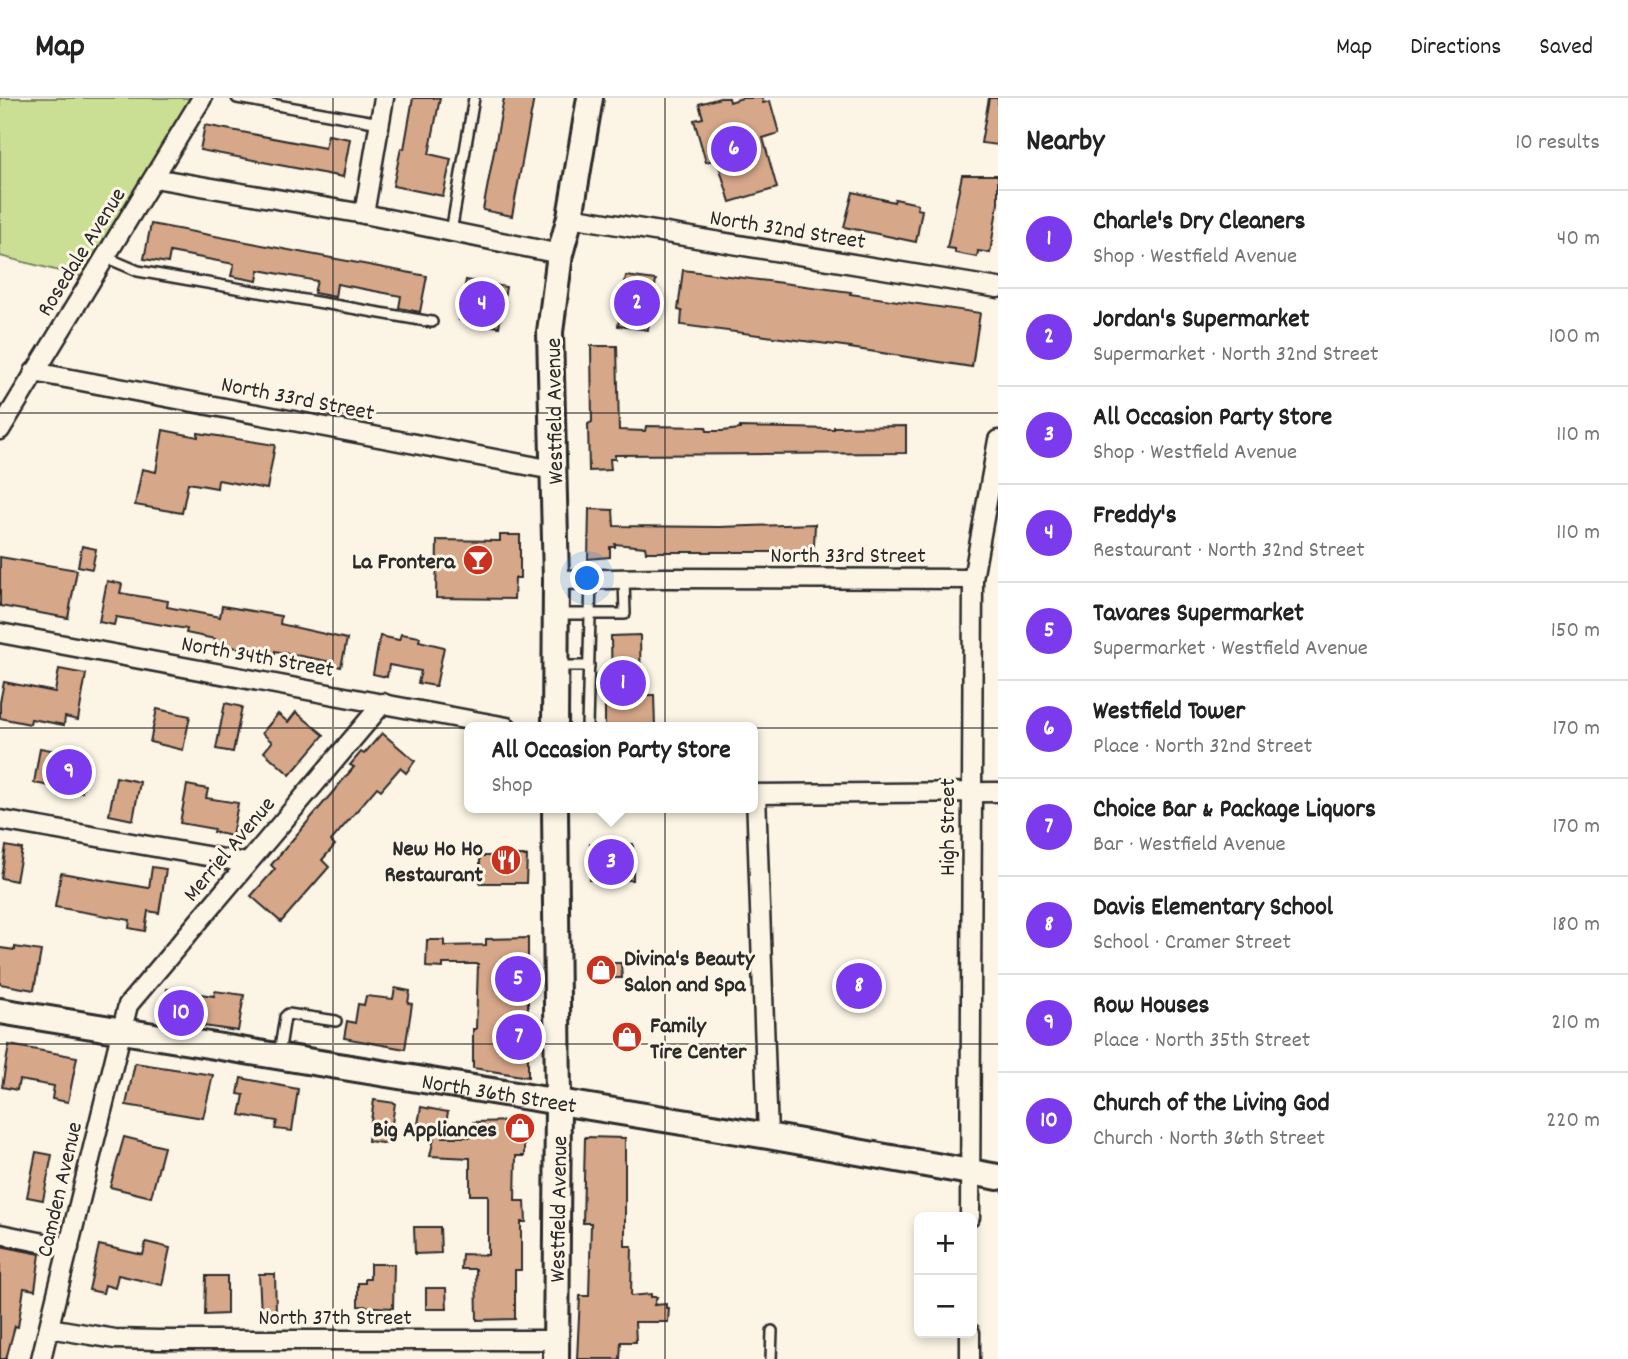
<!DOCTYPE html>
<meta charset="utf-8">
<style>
body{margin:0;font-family:Dekko,sans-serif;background:#f2f2f2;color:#222}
.controls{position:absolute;right:21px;bottom:21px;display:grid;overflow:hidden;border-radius:10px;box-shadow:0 4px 10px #0003}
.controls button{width:63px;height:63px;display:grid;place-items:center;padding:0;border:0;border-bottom:2px solid #e0e0e0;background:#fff;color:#222;font:35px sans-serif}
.you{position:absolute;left:588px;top:481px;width:24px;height:24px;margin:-18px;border:5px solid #fff;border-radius:50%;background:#1a73e8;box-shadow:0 0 0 10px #1a73e833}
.badge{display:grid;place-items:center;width:46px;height:46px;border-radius:50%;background:#7c3aed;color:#fff;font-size:23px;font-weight:700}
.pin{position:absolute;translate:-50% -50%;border:4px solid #fff;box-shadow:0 2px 7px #0006}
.popup{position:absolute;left:464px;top:624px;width:294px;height:91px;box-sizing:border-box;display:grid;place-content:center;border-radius:10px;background:#fff;filter:drop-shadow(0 2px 5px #0005);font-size:23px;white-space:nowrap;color:#767676}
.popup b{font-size:26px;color:#222}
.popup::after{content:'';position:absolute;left:50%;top:100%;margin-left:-14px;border:14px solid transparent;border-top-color:#fff}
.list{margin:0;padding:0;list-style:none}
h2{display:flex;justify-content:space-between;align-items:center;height:91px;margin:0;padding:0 28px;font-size:30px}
h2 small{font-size:23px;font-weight:400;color:#767676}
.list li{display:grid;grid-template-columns:46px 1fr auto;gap:21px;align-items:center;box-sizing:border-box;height:98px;padding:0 28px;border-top:2px solid #e0e0e0}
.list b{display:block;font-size:26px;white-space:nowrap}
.list p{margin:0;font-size:23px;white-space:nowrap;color:#767676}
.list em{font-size:23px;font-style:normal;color:#767676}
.map{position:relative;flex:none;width:998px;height:1261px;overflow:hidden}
header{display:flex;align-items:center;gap:42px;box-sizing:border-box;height:98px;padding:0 35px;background:#fff;border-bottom:2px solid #e0e0e0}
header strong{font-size:33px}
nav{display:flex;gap:38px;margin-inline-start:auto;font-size:24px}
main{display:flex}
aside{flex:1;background:#fff}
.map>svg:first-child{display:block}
</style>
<header>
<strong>Map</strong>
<nav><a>Map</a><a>Directions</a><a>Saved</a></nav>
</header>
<main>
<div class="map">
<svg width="998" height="1261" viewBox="0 0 998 1261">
<rect width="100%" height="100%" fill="#fcf5e5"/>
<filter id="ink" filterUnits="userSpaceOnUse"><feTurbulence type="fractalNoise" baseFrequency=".0143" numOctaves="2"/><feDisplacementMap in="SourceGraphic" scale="14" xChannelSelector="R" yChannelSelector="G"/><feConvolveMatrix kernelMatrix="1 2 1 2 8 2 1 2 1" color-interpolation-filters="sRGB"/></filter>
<g filter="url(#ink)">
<polygon fill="#cbdf94" stroke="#7b8560" stroke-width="2" points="0,0 193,0 83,179 0,158"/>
<g fill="#d7a789" stroke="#2b2b2b" stroke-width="2">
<polygon points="413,0 440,0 429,56 451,61 443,98 393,88 401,50 404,51"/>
<polygon points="504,0 534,0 512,118 483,112"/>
<polygon points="720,0 729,0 730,4 742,0 762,0 763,5 770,3 779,35 763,40 777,90 730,104 717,61 706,64 694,22 703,20 699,6"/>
<polygon points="989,0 998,0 998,47 981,45"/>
<polygon points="205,27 325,50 328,37 350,41 343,79 200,52"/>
<polygon points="962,77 998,77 998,105 990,155 978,153 977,159 955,155 955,151 947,150"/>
<polygon points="853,94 894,104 895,101 918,106 917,111 922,112 916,144 844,129"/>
<polygon points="151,126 427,178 420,214 399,210 401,198 337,186 335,199 314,195 317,183 259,172 257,183 231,178 234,166 170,154 168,165 144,161"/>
<polygon points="683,172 851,194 850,196 980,215 972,269 850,250 851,249 681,227 682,213 678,212"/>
<polygon points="626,178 656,182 648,232 618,228"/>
<polygon points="466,182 506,189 499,229 459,222"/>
<polygon points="591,248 617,248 619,332 645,333 646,328 706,329 707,333 722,333 740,331 740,329 834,331 834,329 906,328 906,355 615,357 615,361 610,361 611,372 589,373 588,326 592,324"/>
<polygon points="163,332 198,339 198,335 275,347 267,391 218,382 217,390 188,385 182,415 135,407 142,371 156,374"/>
<polygon points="589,411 613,412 614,428 719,429 815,426 814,448 804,449 803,454 646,454 645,449 615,446 615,449 610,449 610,459 588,461"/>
<polygon points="500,437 520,437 520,480 515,480 514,501 436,500 437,442 500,443"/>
<polygon points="82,448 96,451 92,471 78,468"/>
<polygon points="0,459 77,472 68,520 0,508"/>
<polygon points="107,483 122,486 120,495 168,503 167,509 220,519 222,508 281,518 280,526 347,541 341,569 327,566 327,563 275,553 275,556 214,546 215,541 186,535 187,531 116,519 114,527 99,524"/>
<polygon points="401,536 420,539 419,543 444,549 436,588 418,585 421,573 389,567 387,579 373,576 380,538 399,542"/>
<polygon points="640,537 641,597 654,597 655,629 605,629 605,596 612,596 611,538"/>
<polygon points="59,571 86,576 78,622 65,619 64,627 31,621 30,626 0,620 0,604 4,584 55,594"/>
<polygon points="225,605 242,609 233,654 216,651"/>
<polygon points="157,611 190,618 183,652 150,644"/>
<polygon points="296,614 324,637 290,677 264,654 272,644 262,635 278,616 288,624"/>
<polygon points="382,635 415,663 406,675 400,670 381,692 377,689 331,743 335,747 322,762 329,769 281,824 251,798 275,771 271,767 354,669 350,667 361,654 364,656"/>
<polygon points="40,650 89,659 82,694 34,685"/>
<polygon points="116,679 140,684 133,722 109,717"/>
<polygon points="187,687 208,691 206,700 238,705 232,738 213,734 214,731 180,725"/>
<rect x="590" y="746" width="43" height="36"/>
<polygon points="6,748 22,751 16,783 1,780"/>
<polygon points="480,758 527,758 526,785 480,785"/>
<polygon points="152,769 166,771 159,815 148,813 145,833 129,830 130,822 55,809 61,775 149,790"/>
<polygon points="528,840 528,979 473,970 473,931 476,931 478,866 443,866 443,870 426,869 427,842 444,842 444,848 486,847 486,841"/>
<polygon points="15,849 41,853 34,892 0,886 0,850 15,852"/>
<polygon points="588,865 621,865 622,880 588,880"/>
<polygon points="395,890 410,893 408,905 412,906 405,951 344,940 347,923 355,925 358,906 364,907 366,898 393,901"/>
<polygon points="167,891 214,898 215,893 244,897 238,933 162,922"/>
<polygon points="9,947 77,959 68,1004 52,1001 54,988 19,982 17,992 2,989"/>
<polygon points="135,965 213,977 203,1020 126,1007"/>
<polygon points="241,980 298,991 292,1033 275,1031 277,1023 240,1017 244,997 238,996"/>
<polygon points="374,1002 395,1005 389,1046 368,1043"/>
<polygon points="421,1009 448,1014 443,1039 473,1039 473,1024 524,1023 524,1058 516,1058 515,1103 525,1103 526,1124 521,1124 521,1172 515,1172 515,1221 477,1222 476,1171 461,1171 462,1156 488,1157 488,1097 470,1097 470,1060 430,1058 434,1040 416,1037"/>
<polygon points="124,1039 164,1049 151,1099 110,1089"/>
<polygon points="585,1039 625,1040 625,1148 632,1148 631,1198 651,1196 651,1199 657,1199 654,1207 666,1206 666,1210 669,1210 668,1224 635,1224 636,1244 621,1244 620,1261 577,1261 580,1198 589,1198 591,1125 583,1125"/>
<polygon points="36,1054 52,1057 43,1102 27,1099"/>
<polygon points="414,1129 440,1129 441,1155 415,1156"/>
<polygon points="146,1144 170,1150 162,1187 118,1177 115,1190 105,1187 103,1195 89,1192 99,1147 143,1157"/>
<polygon points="0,1148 40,1156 35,1192 24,1190 18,1229 15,1228 6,1261 0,1261"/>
<polygon points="370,1166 394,1166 393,1210 358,1208 358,1185 365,1185 365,1181 370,1181"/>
<polygon points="259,1176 275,1176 276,1215 261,1216"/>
<polygon points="206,1178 227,1178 227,1216 205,1217"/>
<polygon points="426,1190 446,1190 447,1211 426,1211"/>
</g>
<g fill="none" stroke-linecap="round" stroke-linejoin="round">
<g stroke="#2b2b2b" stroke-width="14">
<g id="lane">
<polyline points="237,0 380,25"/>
<polyline points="451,134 474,0"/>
<polyline points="105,159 138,173 432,224"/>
<polyline points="557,516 625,516 624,481"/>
<polyline points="559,568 589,568"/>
<polyline points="587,629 591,482"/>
<polyline points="279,956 285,919 288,916 336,923"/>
<polyline points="771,1261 772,1233"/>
</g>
</g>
<g stroke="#2b2b2b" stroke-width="23">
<g id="street">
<polyline points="154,80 364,116 560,156"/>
<polyline points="364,116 384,0"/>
<polyline points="570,119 998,190"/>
<polyline points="34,274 553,372"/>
<polyline points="0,332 202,0"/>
<polyline points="556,482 665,480 973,481"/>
<polyline points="0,535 507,629"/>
<polyline points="753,696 998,694"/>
<polyline points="756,696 768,1038"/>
<polyline points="0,722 247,765"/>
<polyline points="970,1119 973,481 998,342"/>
<polyline points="0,1136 69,1150"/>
<polyline points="49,1230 115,1241 158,1242 556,1242"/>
<polyline points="970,1235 970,1261"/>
<polyline points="41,1261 128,907 383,605"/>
</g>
</g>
<g stroke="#2b2b2b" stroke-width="30">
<g id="secondary">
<polyline points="555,629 556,482 550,234 560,156 570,119 590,0"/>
<polyline points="555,710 558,1004 556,1261"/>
<path id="s1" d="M0,913L768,1038L998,1079"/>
</g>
</g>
<use href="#lane" stroke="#fcf5e5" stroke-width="9"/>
<use href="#street" stroke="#fcf5e5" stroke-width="18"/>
<use href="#secondary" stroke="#fcf5e5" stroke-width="24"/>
</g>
</g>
<path fill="none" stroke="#2b2b2b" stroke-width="2" stroke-opacity="0.55" d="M333,0V1261M665,0V1261M0,315H998M0,630H998M0,946H998"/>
<defs>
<g id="bar-disc" transform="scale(1.575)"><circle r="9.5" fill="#c8321e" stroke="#fcf5e5"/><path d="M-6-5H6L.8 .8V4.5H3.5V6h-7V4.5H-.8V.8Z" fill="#fff"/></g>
<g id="restaurant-disc" transform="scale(1.575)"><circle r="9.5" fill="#c8321e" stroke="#fcf5e5"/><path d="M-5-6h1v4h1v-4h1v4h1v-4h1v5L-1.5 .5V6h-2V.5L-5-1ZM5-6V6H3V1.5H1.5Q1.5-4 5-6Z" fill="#fff"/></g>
<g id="shop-disc" transform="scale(1.575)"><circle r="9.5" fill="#c8321e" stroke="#fcf5e5"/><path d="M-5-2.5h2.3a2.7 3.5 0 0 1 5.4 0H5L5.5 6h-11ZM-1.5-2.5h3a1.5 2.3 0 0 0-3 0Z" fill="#fff"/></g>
</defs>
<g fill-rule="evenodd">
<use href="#bar-disc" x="478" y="462"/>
<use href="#restaurant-disc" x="506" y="762"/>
<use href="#shop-disc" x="601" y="872"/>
<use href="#shop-disc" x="627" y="939"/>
<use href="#shop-disc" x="520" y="1030"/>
</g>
<g text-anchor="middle" stroke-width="6" stroke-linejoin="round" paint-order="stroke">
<g font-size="23" fill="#2b2b2b" stroke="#fcf5e5">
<text transform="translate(788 130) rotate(9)" y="8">North 32nd Street</text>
<text transform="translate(80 153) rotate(-58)" y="8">Rosedale Avenue</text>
<text transform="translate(298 299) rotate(11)" y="8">North 33rd Street</text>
<text transform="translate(553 313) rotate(-91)" y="8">Westfield Avenue</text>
<text x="848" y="464">North 33rd Street</text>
<text transform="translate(258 557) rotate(10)" y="8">North 34th Street</text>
<text transform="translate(946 729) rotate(-90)" y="8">High Street</text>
<text transform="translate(228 750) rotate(-50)" y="8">Merriel Avenue</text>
<text dy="8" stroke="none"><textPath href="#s1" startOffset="506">North 36th Street</textPath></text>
<text transform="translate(58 1091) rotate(-77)" y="8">Camden Avenue</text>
<text transform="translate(557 1111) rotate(-89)" y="8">Westfield Avenue</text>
<text x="335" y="1226">North 37th Street</text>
</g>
<g font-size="23" font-weight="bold" fill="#2b2b2b" stroke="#fcf5e5" text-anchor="end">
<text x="455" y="470">La Frontera</text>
<text x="483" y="757">New Ho Ho<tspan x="483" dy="26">Restaurant</tspan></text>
<text x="624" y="867" text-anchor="start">Divina's Beauty<tspan x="624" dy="26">Salon and Spa</tspan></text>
<text x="650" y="934" text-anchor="start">Family<tspan x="650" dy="26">Tire Center</tspan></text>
<text x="497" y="1038">Big Appliances</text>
</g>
</g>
</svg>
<div class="controls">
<button>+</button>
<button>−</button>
</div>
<div class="you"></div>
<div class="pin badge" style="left:623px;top:585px">1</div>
<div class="pin badge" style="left:637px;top:205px">2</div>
<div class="pin badge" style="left:611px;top:764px">3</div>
<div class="popup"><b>All Occasion Party Store</b>Shop</div>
<div class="pin badge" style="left:482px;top:206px">4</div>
<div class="pin badge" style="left:518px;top:881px">5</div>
<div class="pin badge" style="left:734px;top:51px">6</div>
<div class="pin badge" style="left:519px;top:939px">7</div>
<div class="pin badge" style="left:859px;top:888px">8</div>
<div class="pin badge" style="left:69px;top:674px">9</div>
<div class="pin badge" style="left:181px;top:915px">10</div>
</div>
<aside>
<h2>Nearby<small>10 results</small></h2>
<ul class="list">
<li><span class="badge">1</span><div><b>Charle's Dry Cleaners</b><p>Shop · Westfield Avenue</p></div><em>40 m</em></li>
<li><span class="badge">2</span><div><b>Jordan's Supermarket</b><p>Supermarket · North 32nd Street</p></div><em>100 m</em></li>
<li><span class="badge">3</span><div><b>All Occasion Party Store</b><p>Shop · Westfield Avenue</p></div><em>110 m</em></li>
<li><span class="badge">4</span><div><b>Freddy's</b><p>Restaurant · North 32nd Street</p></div><em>110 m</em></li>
<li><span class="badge">5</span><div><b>Tavares Supermarket</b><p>Supermarket · Westfield Avenue</p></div><em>150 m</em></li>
<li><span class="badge">6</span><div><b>Westfield Tower</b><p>Place · North 32nd Street</p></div><em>170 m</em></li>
<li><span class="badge">7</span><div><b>Choice Bar &amp; Package Liquors</b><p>Bar · Westfield Avenue</p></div><em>170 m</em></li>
<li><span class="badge">8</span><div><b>Davis Elementary School</b><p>School · Cramer Street</p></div><em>180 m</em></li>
<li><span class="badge">9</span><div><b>Row Houses</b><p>Place · North 35th Street</p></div><em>210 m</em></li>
<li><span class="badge">10</span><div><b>Church of the Living God</b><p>Church · North 36th Street</p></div><em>220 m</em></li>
</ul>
</aside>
</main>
